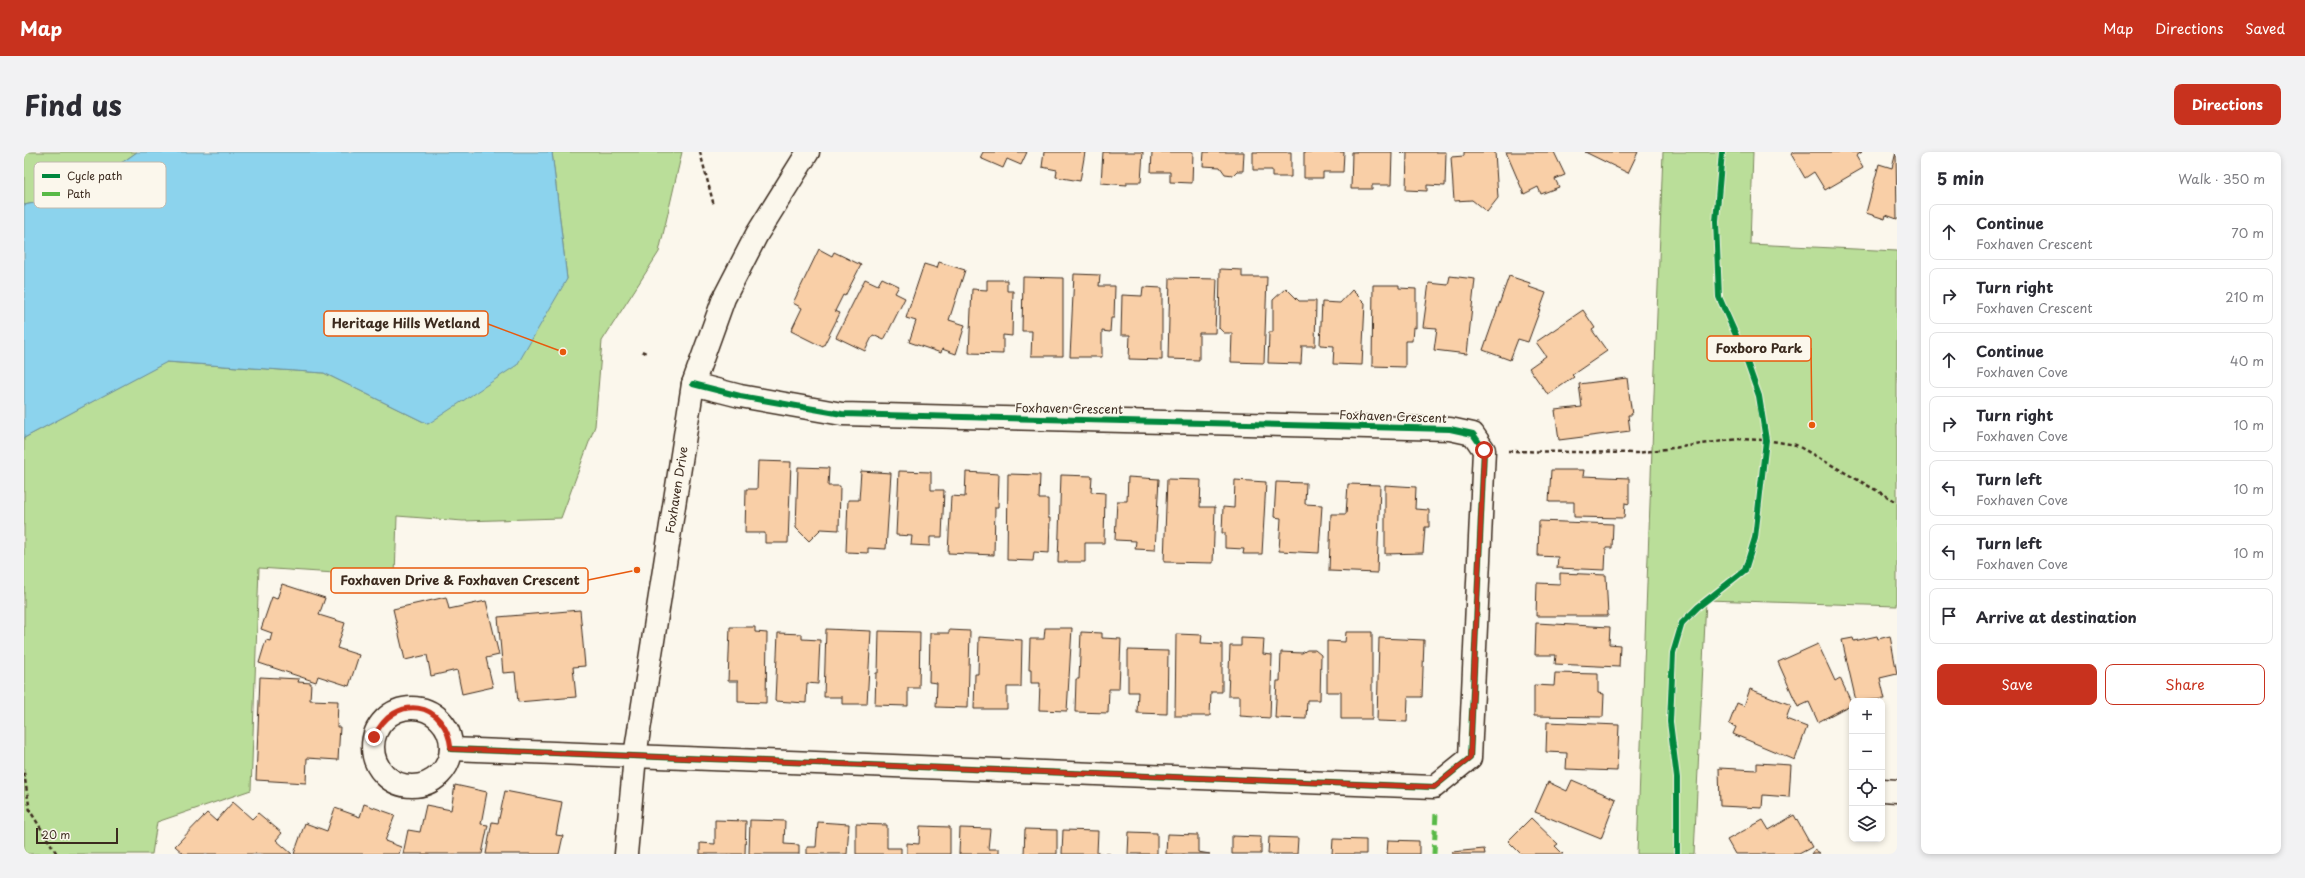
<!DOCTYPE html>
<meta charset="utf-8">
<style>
body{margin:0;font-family:"Playpen Sans",sans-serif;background:#f2f2f3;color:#2b2b33}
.controls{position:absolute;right:12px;bottom:12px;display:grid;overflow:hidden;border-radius:8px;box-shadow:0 2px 6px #0003}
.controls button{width:36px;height:36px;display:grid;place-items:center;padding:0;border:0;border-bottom:1px solid #e1e1e2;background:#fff;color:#2b2b33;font:20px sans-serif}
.scale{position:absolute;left:12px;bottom:10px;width:82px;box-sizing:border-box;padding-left:4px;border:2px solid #3b2a1e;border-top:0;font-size:11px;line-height:14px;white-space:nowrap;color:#3b2a1e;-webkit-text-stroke:3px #fbf7ec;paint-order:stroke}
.stop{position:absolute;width:12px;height:12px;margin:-9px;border:3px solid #c8321e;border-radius:50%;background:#fff}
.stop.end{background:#c8321e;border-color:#fff;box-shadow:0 1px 4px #0008}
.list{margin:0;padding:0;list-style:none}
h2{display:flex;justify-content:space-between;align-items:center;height:52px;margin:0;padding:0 16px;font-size:17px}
h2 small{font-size:13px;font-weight:400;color:#7c7c81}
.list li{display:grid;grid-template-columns:26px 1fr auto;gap:12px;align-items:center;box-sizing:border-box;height:56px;margin:0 8px 8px;padding:0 8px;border:1px solid #e1e1e2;border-radius:8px}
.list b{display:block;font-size:15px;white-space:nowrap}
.list p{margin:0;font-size:13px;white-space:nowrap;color:#7c7c81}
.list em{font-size:13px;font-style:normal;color:#7c7c81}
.actions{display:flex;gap:8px;padding:12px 16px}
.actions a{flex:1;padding:9px 0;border:1px solid #c8321e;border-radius:8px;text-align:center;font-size:14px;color:#c8321e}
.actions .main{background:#c8321e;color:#fff}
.icon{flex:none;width:22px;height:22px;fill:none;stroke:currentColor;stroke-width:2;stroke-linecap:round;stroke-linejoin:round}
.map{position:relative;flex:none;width:1873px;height:702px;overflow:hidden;border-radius:8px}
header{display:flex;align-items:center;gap:24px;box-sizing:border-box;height:56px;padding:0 20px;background:#c8321e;color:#fff}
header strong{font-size:19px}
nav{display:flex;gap:22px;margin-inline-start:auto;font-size:14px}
.intro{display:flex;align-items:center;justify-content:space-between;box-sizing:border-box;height:96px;padding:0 24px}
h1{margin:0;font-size:28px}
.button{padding:10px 18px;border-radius:8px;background:#c8321e;color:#fff;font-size:14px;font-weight:700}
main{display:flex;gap:24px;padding:0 24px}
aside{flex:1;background:#fff;border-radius:8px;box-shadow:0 2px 6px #0003}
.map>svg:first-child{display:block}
</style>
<header>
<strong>Map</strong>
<nav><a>Map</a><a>Directions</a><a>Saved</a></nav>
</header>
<div class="intro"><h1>Find us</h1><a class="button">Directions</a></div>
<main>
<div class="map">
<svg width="1873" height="702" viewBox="0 0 1873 702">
<rect width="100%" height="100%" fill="#fbf7ec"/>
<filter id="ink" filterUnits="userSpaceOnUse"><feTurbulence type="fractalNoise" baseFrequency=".025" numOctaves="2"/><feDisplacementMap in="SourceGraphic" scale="8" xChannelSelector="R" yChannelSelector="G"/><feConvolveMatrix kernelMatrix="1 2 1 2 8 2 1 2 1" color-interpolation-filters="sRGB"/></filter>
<g filter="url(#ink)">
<g fill="#bade99" stroke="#7a845c">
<polygon points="0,0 113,0 52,43 0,53"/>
<polygon points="528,0 658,0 635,100 578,189 571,274 537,366 439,369 373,364 371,425 235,416 227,638 133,670 128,702 0,702 0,286 142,210 300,221 404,272 543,127"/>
<polygon points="1639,0 1729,0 1726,92 1873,99 1873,454 1682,448 1670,702 1613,702"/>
</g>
<polygon fill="#8cd3ed" stroke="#6c8f9a" points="113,0 528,0 543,127 493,213 404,272 300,221 143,210 0,286 0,53 52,43"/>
<g fill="#f9cfa7" stroke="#3b2a1e">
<polygon points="959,0 1003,0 997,13 983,7 979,16 956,6"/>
<polygon points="1020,0 1061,0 1056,29 1032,25 1033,18 1018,15"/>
<polygon points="1079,0 1119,0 1117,30 1103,30 1103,33 1077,31"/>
<polygon points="1128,0 1169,0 1168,31 1146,30 1146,20 1127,20"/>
<polygon points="1180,0 1220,0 1219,19 1213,19 1209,23 1201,22 1196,15 1179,14"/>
<polygon points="1229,0 1267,0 1267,25 1248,25 1248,18 1229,18"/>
<polygon points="1280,0 1320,0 1319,20 1299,20 1299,26 1280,26"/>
<polygon points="1328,0 1368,0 1367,33 1348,33 1348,37 1327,37"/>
<polygon points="1377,0 1422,0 1421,34 1403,33 1403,39 1382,38 1383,1"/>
<polygon points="1440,0 1471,0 1474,46 1463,60 1448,48 1430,49 1427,5 1440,4"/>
<polygon points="1482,0 1530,0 1541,23 1531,27 1535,35 1517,42 1514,35 1500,42"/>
<polygon points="1561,0 1614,0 1604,21"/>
<polygon points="1771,0 1838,0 1832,4 1839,16 1801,38 1790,20 1781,26 1767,2"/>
<polygon points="1872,0 1873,67 1862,63 1861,67 1842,61 1855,12 1868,16"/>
<polygon points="795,97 808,104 810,100 837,113 821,144 819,143 811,159 816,161 799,195 767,179 778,156 769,151"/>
<polygon points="915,110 941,118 925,168 941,173 932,202 918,197 917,201 885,190 892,169 882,166 900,112 913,116"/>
<polygon points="1196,117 1218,118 1218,125 1243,125 1240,211 1207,210 1208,181 1200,181 1195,176"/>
<polygon points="1050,122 1076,123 1075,134 1091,134 1090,166 1087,166 1086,180 1078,179 1078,205 1046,205"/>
<polygon points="1426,124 1451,127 1443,202 1410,198 1413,176 1399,175 1405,131 1424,133"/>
<polygon points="1485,124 1506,131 1505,135 1522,141 1504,190 1494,187 1486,208 1459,198"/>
<polygon points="999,125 1039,126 1039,204 1007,204 1008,179 998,179"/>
<polygon points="858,126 875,134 871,141 881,146 860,188 849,183 841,199 812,185 841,127 854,133"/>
<polygon points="1146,126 1193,127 1191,181 1175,181 1175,208 1144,207"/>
<polygon points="963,128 983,128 983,139 989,139 988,184 979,183 979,202 945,201 948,137 963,138"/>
<polygon points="1349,133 1375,133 1375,136 1392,137 1392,176 1389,175 1388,189 1381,189 1381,215 1348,214"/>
<polygon points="1119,135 1138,136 1138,208 1105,207 1106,183 1097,183 1098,143 1118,144"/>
<polygon points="1262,136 1275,149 1292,149 1291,194 1278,194 1277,212 1244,211 1245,180 1249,180 1249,148"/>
<polygon points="1328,138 1341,151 1338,213 1309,212 1310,194 1296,193 1298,150 1316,151"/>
<polygon points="1559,158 1571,176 1568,178 1583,199 1548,223 1550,225 1524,243 1505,216 1522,204 1512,190"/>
<polygon points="1603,226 1608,263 1604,263 1606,279 1535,288 1531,258 1558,255 1555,232"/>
<polygon points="734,309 767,310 764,391 741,391 741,381 721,381 722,337 733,337"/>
<polygon points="774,315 805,316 804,334 816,334 815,378 797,377 785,389 772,376"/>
<polygon points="1527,318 1560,318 1559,324 1605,326 1605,352 1601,351 1600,366 1550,365 1550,350 1525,350"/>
<polygon points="837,319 867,321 862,397 844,396 844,401 822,400 824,348 835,348"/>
<polygon points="875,319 907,320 907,338 920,338 918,385 906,385 906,394 887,393 888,384 872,383"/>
<polygon points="942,320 975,322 974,355 971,355 970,403 924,401 927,344 941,345"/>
<polygon points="984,322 1016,323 1015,347 1024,347 1024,366 1026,366 1025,401 1010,400 1009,409 983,408"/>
<polygon points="1037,323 1068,324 1067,340 1081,341 1080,391 1061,391 1061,410 1034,410"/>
<polygon points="1104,325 1135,327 1131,398 1111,397 1112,389 1091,388 1093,349 1103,349"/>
<polygon points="1143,327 1177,328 1176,355 1191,355 1189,411 1140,410"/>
<polygon points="1211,328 1242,330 1238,402 1219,402 1220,397 1201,396 1201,381 1198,381 1199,355 1210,356"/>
<polygon points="1252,330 1282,331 1281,352 1298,353 1295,401 1255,399 1257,366 1250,365"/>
<polygon points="1324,332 1356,333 1353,421 1305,419 1307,362 1322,362"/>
<polygon points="1361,333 1392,335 1391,357 1405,358 1405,375 1401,375 1399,401 1361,402"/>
<polygon points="1515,369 1589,372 1588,396 1582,396 1581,418 1533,416 1534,405 1514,404"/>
<polygon points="1536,421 1582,423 1584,464 1512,464 1513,431 1536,432"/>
<polygon points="258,432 301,446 295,463 321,471 313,496 335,503 325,534 294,524 292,530 235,511 242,488 246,489 248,481 237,477 248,445 253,447"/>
<polygon points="422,445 425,457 462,449 475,503 462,506 469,535 438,542 433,518 407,524 403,503 381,508 369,457"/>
<polygon points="556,458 561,514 549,515 552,545 494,550 491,520 479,521 474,465"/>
<polygon points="1512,471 1586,475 1585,492 1596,493 1595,515 1531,512 1532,503 1511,503"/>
<polygon points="706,475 731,475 731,480 743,481 742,551 714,550 714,529 704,529"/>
<polygon points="1021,476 1048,476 1043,559 1015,558 1016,531 1007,531 1007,518 1005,518 1006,487 1020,487"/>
<polygon points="802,477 847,479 843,552 818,552 818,545 800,545"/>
<polygon points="925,478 946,479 944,556 912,555 913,531 905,530 906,481 925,481"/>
<polygon points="855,479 896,480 895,536 884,536 884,554 851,553 852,521 854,521"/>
<polygon points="1057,480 1078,481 1078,486 1097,487 1095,537 1085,537 1084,561 1051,560 1052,527 1055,527"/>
<polygon points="1322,480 1348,480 1348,567 1317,567 1317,540 1303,540 1303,489 1321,490"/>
<polygon points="754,481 778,482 778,487 796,488 794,532 783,531 782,551 751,549"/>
<polygon points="1152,482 1178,483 1177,491 1198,492 1198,540 1187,540 1186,564 1151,564"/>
<polygon points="1853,484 1854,487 1866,484 1873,522 1856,526 1861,547 1832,549 1818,488 1829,486 1830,489"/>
<polygon points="955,485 998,488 997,535 983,535 983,557 950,557 951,522 954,522"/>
<polygon points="1217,486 1240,487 1239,502 1248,503 1246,566 1216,564 1216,544 1204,544 1206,494 1217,494"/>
<polygon points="1355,486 1400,488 1398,545 1384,545 1383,570 1353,569"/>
<polygon points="1794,492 1811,529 1816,526 1828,552 1794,570 1785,550 1774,555 1754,510"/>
<polygon points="1104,498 1144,499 1143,562 1113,561 1114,540 1104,540"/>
<polygon points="1283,498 1291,498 1297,503 1296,548 1283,548 1282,567 1251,566 1253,529 1256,529 1257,500 1278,501"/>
<polygon points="1531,521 1574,522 1574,541 1580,542 1579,565 1510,564 1510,533 1530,534"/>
<polygon points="236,525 275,527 274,530 287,531 286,548 314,549 313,575 316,575 314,608 283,606 282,631 232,628"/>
<polygon points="1726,537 1767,553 1762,567 1783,575 1771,608 1709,582 1712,575 1705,572 1713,551 1720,554"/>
<polygon points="1523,570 1595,573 1593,619 1542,617 1543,601 1522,600"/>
<polygon points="1733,611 1767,613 1765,645 1739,643 1738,656 1696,654 1695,616 1733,618"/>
<polygon points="1548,628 1592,647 1577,687 1511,660 1524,630 1543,639"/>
<polygon points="431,633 463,640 457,672 464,673 458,702 379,702 384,678 396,680 402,653 427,658"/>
<polygon points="481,639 538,650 532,683 539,684 535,702 462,702 468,670 474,671"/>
<polygon points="209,650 228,667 234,661 258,681 252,688 268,702 160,702 151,694 183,661 192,669"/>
<polygon points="340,652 371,663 361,689 377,695 375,702 270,702 281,671 303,679 311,656 336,665"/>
<polygon points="1770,663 1788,695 1775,702 1711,702 1703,688 1739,668 1745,678"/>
<polygon points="1507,666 1534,692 1531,694 1539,702 1497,702 1484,689"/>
<polygon points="691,668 722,669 721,702 676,702 676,691 691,692"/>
<polygon points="726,668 761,669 760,692 775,693 775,702 725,702"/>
<polygon points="794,670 825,672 823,702 783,702 783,695 792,695"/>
<polygon points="832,672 863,673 863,696 877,696 877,702 832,702"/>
<polygon points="896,674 926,675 926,702 883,702 883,691 895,692"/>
<polygon points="936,676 966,677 964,697 975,697 975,702 935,702"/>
<polygon points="1001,677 1033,678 1033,702 1000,702"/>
<polygon points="1039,678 1074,679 1073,701 1086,702 1038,702"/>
<polygon points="1105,680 1133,681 1133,702 1104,702"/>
<polygon points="1143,682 1174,683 1174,700 1186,702 1142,702"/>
<polygon points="1208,684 1237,685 1237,702 1208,702"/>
<polygon points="1245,685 1274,686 1273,702 1244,702"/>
<polygon points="1309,687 1342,688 1342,702 1308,702"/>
<polygon points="1364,688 1395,689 1395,702 1363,702"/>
<polygon points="1460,697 1461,702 1428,702 1428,700"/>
<polygon points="1790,698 1796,702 1787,702"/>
</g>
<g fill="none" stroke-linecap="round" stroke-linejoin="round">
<g stroke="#3b2a1e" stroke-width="25">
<g id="minor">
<circle cx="388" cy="595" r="39"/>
<polyline points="427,597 1410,635 1446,606 1460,298 1449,282 1426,277 818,262 716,244 669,232"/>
<polyline points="1858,638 1873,639"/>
</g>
</g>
<g stroke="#3b2a1e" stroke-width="25">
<polyline id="tertiary" points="602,702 611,604 669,232 700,146 733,82 784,0"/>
</g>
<g stroke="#3b2a1e" stroke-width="2.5" stroke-dasharray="4 3" stroke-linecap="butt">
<polyline points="676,0 690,54"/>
<polyline points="618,199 622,201"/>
<polyline points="1484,299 1613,301 1714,287 1742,288 1772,293 1873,350"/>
<polyline points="0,621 6,659 33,702"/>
<polyline points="1653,702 1653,626 1646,570 1649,501 1658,471 1674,455 1721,418 1731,386 1742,288 1735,244 1719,199 1695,145 1692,69 1698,0"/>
</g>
<use href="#minor" stroke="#fbf7ec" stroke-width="22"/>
<use href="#tertiary" stroke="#fbf7ec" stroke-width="22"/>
<polyline stroke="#58b947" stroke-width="5" stroke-dasharray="10 5" stroke-linecap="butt" points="1410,702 1412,660"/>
<g stroke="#fbf7ec" stroke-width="8">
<g id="cycleway">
<polyline points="427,597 1410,635 1446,606 1460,298 1449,282 1426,277 818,262 716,244 669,232"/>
<polyline points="1653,702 1653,626 1646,570 1649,501 1658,471 1674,455 1721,418 1731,386 1742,288 1735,244 1719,199 1695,145 1692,69 1698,0"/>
</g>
</g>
<use href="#cycleway" stroke="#00873e" stroke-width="6"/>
</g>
</g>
<g fill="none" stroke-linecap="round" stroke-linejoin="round" filter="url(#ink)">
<path stroke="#c8321e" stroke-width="5" d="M350,585C370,541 422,548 427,597L1410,635L1446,606L1460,298"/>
</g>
<g text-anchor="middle" stroke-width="3" stroke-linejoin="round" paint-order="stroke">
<g font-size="12" fill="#3b2a1e" stroke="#fbf7ec">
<text transform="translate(1045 257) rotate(1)" y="4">Foxhaven Crescent</text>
<text transform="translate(1369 265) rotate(2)" y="4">Foxhaven Crescent</text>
<text transform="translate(653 338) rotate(-81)" y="4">Foxhaven Drive</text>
</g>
</g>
<rect x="10" y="10" width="132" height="46" rx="6" fill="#fbf7ec" stroke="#c1baae" stroke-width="1"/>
<rect x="18" y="22" width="18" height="4" fill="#00873e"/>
<rect x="18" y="40" width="18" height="4" fill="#58b947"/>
<g font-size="11" fill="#3b2a1e">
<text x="43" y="28">Cycle path</text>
<text x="43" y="46">Path</text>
</g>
<path fill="none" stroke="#e8590c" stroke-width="1.5" d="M539 200L464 172M1788 273L1787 196M613 418L564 428"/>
<g fill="#e8590c" stroke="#fbf7ec" stroke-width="1.5">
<circle cx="539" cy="200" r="4"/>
<circle cx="1788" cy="273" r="4"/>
<circle cx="613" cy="418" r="4"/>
</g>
<g fill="#fbf7ec" stroke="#e8590c" stroke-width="1.5">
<rect x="300" y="159" width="164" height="25" rx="4"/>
<rect x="1683" y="184" width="104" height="25" rx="4"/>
<rect x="307" y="416" width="257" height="25" rx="4"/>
</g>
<g font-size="13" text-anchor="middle" font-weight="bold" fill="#3b2a1e">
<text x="382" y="176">Heritage Hills Wetland</text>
<text x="1735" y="201">Foxboro Park</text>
<text x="436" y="433">Foxhaven Drive &amp; Foxhaven Crescent</text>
</g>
</svg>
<div class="controls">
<button>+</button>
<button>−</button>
<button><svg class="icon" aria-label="locate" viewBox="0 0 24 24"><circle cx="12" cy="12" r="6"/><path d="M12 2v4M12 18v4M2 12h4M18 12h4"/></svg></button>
<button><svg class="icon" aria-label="layers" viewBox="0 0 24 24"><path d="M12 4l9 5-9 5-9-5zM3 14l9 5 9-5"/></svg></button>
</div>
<div class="scale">20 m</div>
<div class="stop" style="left:1460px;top:298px"></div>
<div class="stop end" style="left:350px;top:585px"></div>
</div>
<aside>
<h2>5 min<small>Walk · 350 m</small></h2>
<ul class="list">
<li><svg class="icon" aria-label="ahead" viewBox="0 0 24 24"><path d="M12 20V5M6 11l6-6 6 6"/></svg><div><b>Continue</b><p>Foxhaven Crescent</p></div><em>70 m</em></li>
<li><svg class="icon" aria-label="right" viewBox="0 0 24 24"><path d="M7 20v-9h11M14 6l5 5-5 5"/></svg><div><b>Turn right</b><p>Foxhaven Crescent</p></div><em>210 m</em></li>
<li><svg class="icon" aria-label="ahead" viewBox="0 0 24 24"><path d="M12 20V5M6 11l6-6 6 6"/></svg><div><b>Continue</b><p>Foxhaven Cove</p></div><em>40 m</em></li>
<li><svg class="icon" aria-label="right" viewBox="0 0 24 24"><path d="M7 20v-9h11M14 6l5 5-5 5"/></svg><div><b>Turn right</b><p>Foxhaven Cove</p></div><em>10 m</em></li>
<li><svg class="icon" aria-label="left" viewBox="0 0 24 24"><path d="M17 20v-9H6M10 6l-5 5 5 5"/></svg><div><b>Turn left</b><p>Foxhaven Cove</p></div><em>10 m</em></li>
<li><svg class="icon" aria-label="left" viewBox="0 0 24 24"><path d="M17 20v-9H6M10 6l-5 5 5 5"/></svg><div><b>Turn left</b><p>Foxhaven Cove</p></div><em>10 m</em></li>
<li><svg class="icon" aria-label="arrive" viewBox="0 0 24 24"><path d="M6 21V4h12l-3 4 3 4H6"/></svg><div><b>Arrive at destination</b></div></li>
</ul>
<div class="actions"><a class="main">Save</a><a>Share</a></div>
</aside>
</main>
